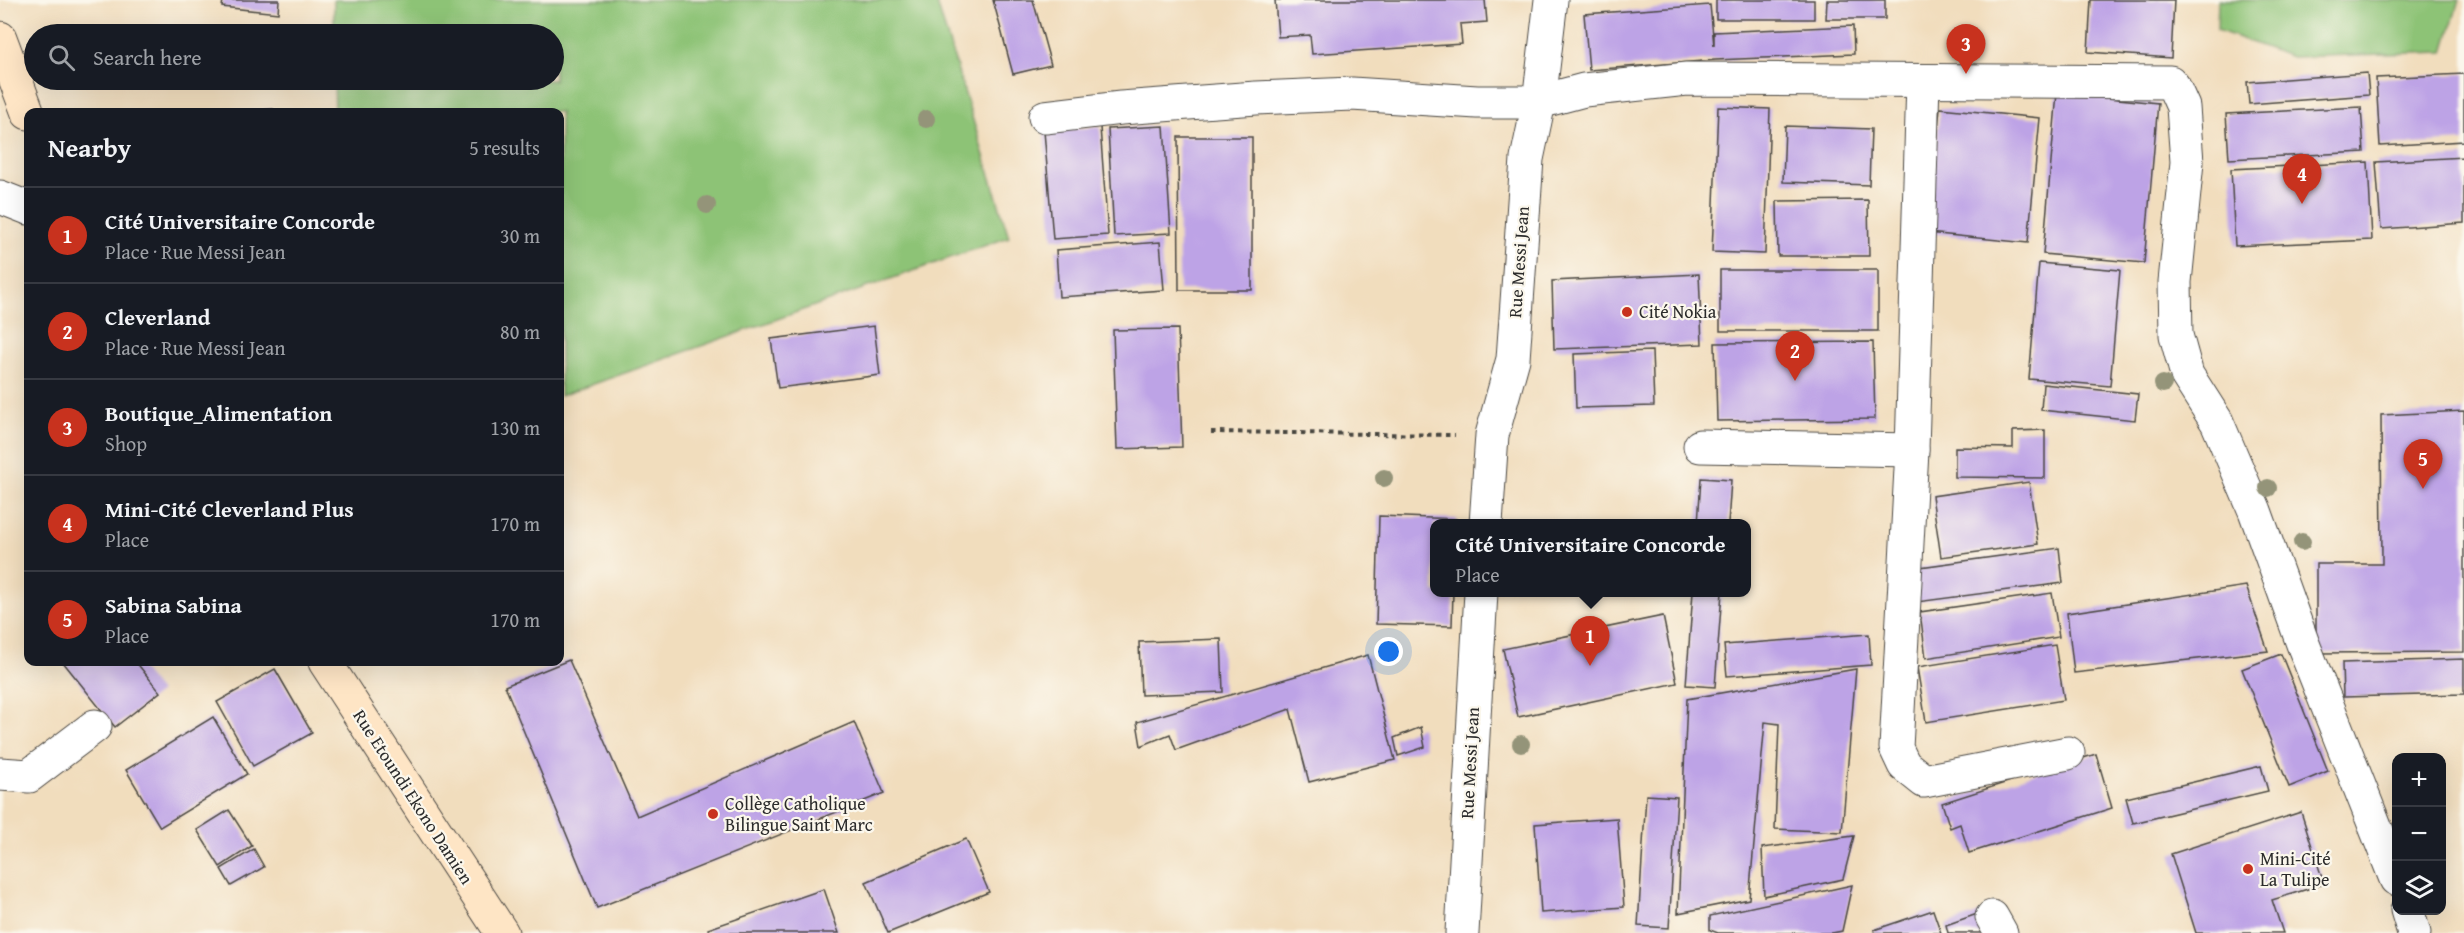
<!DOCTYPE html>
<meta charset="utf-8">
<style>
body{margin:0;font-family:"Gentium Book Plus",serif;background:#20242c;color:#f1f3f6}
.controls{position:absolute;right:18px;bottom:18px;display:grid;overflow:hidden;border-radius:12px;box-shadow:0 6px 24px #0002}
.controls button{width:54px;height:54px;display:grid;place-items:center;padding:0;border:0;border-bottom:2px solid #363941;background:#171b24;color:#f1f3f6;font:30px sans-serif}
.you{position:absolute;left:1389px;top:652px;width:21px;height:21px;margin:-15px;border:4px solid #fff;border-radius:50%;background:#1a73e8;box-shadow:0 0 0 9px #1a73e833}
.badge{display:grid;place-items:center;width:39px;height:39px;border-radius:50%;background:#c8321e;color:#fff;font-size:20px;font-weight:700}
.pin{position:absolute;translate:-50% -50px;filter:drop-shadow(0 2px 3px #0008)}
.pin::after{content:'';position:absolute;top:32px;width:21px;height:18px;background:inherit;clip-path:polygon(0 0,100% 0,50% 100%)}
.popup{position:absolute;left:1430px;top:519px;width:321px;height:78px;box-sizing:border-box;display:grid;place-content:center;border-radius:12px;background:#171b24;filter:drop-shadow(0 2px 4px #0005);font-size:20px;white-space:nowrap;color:#9ea1a6}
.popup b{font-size:22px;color:#f1f3f6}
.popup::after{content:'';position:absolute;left:50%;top:100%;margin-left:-12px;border:12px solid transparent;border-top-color:#171b24}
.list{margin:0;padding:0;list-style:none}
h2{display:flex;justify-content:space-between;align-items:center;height:78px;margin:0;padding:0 24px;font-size:26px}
h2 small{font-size:20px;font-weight:400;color:#9ea1a6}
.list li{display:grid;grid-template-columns:39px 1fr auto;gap:18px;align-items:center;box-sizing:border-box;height:96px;padding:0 24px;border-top:2px solid #363941}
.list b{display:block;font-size:22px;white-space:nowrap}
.list p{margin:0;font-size:20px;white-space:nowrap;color:#9ea1a6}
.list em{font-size:20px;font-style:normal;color:#9ea1a6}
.icon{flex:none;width:33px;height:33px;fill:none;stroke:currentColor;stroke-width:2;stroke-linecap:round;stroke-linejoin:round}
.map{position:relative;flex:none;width:2464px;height:933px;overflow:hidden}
.search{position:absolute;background:#171b24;box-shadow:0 6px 24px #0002;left:24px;top:24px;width:540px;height:66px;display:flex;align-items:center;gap:15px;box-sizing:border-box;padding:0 21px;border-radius:33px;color:#9ea1a6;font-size:22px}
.panel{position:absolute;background:#171b24;box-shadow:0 6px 24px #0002;left:24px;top:108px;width:540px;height:558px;border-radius:12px}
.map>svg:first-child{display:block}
</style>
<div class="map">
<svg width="2464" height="933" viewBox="0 0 2464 933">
<rect width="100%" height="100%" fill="#fbf7ec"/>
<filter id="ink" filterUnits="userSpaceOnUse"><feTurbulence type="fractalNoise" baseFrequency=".0167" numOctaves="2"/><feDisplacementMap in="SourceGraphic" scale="12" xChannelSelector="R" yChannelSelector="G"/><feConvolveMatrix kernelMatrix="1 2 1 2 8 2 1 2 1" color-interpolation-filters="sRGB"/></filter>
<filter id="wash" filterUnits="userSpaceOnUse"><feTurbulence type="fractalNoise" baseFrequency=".008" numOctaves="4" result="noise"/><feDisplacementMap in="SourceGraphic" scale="24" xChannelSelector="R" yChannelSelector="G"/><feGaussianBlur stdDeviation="1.35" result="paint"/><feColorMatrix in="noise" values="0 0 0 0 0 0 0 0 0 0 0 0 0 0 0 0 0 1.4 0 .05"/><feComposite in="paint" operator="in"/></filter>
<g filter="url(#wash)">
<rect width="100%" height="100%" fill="#f1ddbd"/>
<g fill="#8dc376" stroke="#5c7750" stroke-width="1.5">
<polygon points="334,0 936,0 1009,237 560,396 560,112 335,112 334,80 554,80 554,34 334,34"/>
<polygon points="2218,0 2459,0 2444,52 2292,57 2217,30"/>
</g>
<g id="blocks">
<g fill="#bda3e6">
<polygon points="223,0 279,0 278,13 222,7"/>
<polygon points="993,0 1033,0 1051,65 1013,74"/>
<polygon points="1275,0 1485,0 1487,22 1460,24 1462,44 1312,54 1310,35 1278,37"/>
<rect x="1716" y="0" width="98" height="19"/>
<polygon points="1827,0 1885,0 1885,19 1826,19"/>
<polygon points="2091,0 2174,0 2171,58 2088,52"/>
<polygon points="1710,5 1714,46 1714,32 1853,26 1854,54 1715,60 1589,70 1584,14"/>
<polygon points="2367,73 2369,95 2249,104 2247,82"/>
<polygon points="2464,74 2464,141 2380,146 2376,78"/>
<polygon points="2057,93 2158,103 2144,263 2043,254"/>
<polygon points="1718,107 1770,109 1765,254 1712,252"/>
<polygon points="2361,107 2364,152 2229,159 2226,114"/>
<polygon points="1940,108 2040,118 2028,243 1928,233"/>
<polygon points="273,109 273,112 249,112 249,111"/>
<polygon points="1164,126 1171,233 1114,236 1108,129"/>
<polygon points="1785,126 1871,129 1869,185 1783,182"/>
<polygon points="1100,127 1108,235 1053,239 1044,131"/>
<polygon points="1178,137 1252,137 1252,290 1179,290"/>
<polygon points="2464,157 2464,223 2381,229 2376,162"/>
<polygon points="2368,162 2372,240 2235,246 2231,169"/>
<polygon points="1868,200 1869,256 1778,256 1777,201"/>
<polygon points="1160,242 1164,290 1059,297 1056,250"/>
<polygon points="2039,263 2120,270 2110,386 2029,379"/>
<rect x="1720" y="270" width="158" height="61"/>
<polygon points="1699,274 1702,344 1554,349 1552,281"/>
<polygon points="874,326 880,375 778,388 771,339"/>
<polygon points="1178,329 1182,447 1117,449 1113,330"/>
<polygon points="1873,342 1875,419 1717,421 1715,343"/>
<polygon points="1652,351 1654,406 1576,408 1574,354"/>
<polygon points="2043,384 2138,394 2135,420 2041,410"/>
<polygon points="2464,411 2464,652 2316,653 2316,564 2382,564 2381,415"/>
<polygon points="2045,430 2045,478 1955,477 1955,447 2013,448 2013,431"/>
<polygon points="1701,478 1731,480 1728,524 1698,524"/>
<polygon points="2029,482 2038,544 1941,557 1932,496"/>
<polygon points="1379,516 1456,519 1456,524 1434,524 1434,592 1453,592 1452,626 1376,624"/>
<polygon points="2059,548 2063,583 1917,602 1913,568"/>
<polygon points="2246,586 2268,651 2074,673 2067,613"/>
<polygon points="1693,592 1722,592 1715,687 1686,685"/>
<polygon points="2052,593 2059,637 1926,658 1920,612"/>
<polygon points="1663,616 1677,683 1518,717 1503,649"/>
<polygon points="1869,634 1871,665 1727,676 1724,645"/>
<polygon points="1221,639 1223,692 1141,695 1139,642"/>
<polygon points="2055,645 2064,700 1926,722 1917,667"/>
<polygon points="2281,654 2328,771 2289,787 2242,669"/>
<polygon points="1368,655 1395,760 1309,782 1290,709 1176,750 1170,734 1141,746 1137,722"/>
<polygon points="2464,659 2464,694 2343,697 2342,663"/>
<polygon points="569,660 637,816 854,722 884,793 597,908 505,686"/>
<polygon points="63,662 136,662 160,692 115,727"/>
<polygon points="275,669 312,733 253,766 217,702"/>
<polygon points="1856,669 1842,832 1775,829 1779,724 1765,722 1749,899 1678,913 1687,699"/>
<polygon points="213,717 247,774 160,827 126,770"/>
<polygon points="1421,727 1425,747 1398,756 1394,738"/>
<polygon points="2096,754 2112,808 1969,853 1960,824 1950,828 1942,803"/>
<polygon points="2261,766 2268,791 2133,823 2126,798"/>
<polygon points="1646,795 1677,797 1669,928 1638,926"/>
<polygon points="229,810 252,846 220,867 197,830"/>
<polygon points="2301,812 2324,884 2272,900 2283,933 2196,933 2171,854"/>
<polygon points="1617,818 1624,907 1541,913 1535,824"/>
<polygon points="1854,836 1843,879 1764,896 1762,848"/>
<polygon points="966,839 989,892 888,933 866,882"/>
<polygon points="254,849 264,867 231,886 221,869"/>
<polygon points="1852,885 1842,931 1832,933 1718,933 1710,930 1710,916"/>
<polygon points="824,889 839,933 709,933 708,929"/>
<polygon points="1933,910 1941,933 1875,933 1874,930"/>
<polygon points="1980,913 1987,933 1948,933 1946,925"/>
</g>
</g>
</g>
<g filter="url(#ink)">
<use href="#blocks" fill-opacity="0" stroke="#494641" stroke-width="1.5"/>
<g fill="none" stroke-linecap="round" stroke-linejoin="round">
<g stroke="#494641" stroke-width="35">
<g id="street">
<polyline points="1923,81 1912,450 1896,748 1904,765 1924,781 2068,753"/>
<polyline points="1045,117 1121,108 1256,98 1352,94 1477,102 1539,102 1584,90 1687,79 2170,82 2174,87 2183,107 2187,162 2175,282 2176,335 2187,375 2217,422 2255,511 2303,644 2396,879"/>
<polyline points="0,197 28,208"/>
<polyline points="1700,446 1912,450"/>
<polyline points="1486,524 1492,435 1513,359 1527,159 1539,102 1551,0"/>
<polyline points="0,774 29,776 95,726"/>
<polyline points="2407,910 2414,933"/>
<polyline points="1992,917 2001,933"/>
<polyline points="1462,933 1481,592"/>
</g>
</g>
<g stroke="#494641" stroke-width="35">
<g id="secondary">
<polyline points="0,38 28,113"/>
<polyline points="325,662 502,933"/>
</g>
</g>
<polyline stroke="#494641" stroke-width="4" stroke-dasharray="4.5 4.5" stroke-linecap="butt" points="1211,432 1455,435"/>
<use href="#street" stroke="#fff" stroke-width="33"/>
<use href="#secondary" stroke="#fee5c5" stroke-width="33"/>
</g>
<g fill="#949479">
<circle cx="926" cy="119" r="9"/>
<circle cx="707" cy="205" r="9"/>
<circle cx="2163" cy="384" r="9"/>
<circle cx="1384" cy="478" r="9"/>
<circle cx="2268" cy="488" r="9"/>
<circle cx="2302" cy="542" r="9"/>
<circle cx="1521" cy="744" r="9"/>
</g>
</g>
<g fill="#c8321e" stroke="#fbf7ec" stroke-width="2">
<circle cx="1627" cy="312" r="6"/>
<circle cx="713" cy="814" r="6"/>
<circle cx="2248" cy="869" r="6"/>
</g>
<g text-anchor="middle" stroke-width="4.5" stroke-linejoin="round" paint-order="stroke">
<g font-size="18" fill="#2b2b2b" stroke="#fbf7ec">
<text transform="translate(1519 262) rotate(-86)" y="6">Rue Messi Jean</text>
<text transform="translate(1470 763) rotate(-87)" y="6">Rue Messi Jean</text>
<text transform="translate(413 797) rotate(57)" y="6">Rue Etoundi Ekono Damien</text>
</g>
<g font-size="18" fill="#2b2b2b" stroke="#fbf7ec" text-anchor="start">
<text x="1639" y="318">Cité Nokia</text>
<text x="725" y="810">Collège Catholique<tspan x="725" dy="21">Bilingue Saint Marc</tspan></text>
<text x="2260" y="865">Mini-Cité<tspan x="2260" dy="21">La Tulipe</tspan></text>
</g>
</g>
</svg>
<div class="controls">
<button>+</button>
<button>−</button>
<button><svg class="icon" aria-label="layers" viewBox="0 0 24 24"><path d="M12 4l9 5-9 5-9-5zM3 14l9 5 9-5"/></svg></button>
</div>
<div class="you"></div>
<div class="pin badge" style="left:1590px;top:666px">1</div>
<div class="popup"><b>Cité Universitaire Concorde</b>Place</div>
<div class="pin badge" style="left:1795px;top:381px">2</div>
<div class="pin badge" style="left:1966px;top:74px">3</div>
<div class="pin badge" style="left:2302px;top:204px">4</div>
<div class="pin badge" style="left:2423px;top:489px">5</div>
<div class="search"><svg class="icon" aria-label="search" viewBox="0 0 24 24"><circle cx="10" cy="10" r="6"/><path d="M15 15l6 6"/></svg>Search here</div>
<section class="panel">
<h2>Nearby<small>5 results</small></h2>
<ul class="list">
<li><span class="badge">1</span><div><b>Cité Universitaire Concorde</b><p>Place · Rue Messi Jean</p></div><em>30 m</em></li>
<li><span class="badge">2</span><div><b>Cleverland</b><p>Place · Rue Messi Jean</p></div><em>80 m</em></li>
<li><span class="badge">3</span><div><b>Boutique_Alimentation</b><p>Shop</p></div><em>130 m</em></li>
<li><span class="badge">4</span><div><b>Mini-Cité Cleverland Plus</b><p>Place</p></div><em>170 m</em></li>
<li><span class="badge">5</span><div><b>Sabina Sabina</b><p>Place</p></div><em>170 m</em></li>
</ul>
</section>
</div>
